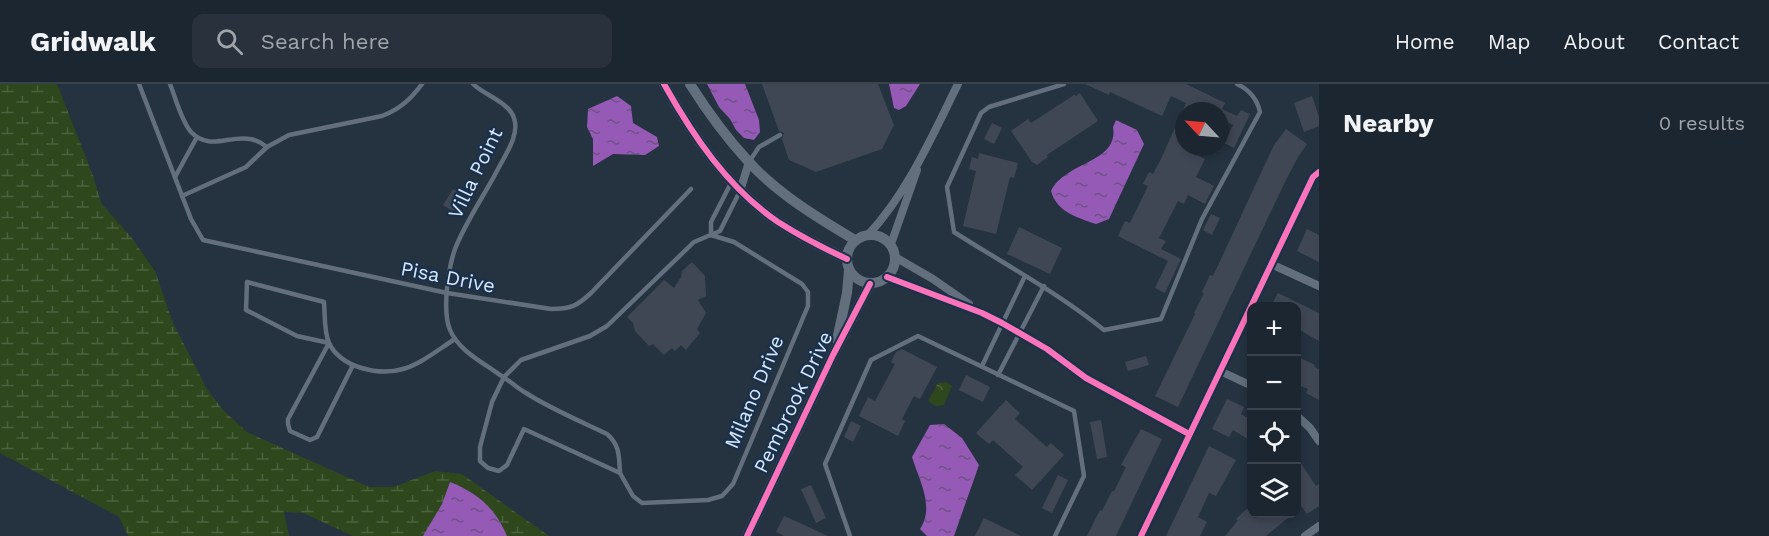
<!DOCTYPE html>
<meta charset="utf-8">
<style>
body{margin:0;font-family:"Work Sans",sans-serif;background:#29323c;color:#f1f3f6}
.controls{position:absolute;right:18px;bottom:18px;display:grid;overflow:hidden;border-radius:12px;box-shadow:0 3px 9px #0003}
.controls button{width:54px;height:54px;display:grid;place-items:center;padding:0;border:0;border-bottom:2px solid #3a434c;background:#1c2630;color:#f1f3f6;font:30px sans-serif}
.compass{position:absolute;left:1175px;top:18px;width:54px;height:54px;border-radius:50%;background:#1c2630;box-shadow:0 3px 9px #0003;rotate:296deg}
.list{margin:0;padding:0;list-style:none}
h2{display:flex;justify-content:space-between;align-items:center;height:78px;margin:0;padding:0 24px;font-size:26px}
h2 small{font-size:20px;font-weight:400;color:#a0a5ab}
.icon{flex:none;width:33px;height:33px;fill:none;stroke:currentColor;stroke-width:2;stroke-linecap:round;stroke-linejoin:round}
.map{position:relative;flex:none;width:1319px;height:452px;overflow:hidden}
header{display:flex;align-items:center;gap:36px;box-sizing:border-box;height:84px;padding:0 30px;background:#1c2630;border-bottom:2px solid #3a434c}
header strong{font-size:28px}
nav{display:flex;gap:33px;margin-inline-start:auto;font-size:21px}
.search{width:420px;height:54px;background:#29323c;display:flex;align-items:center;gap:15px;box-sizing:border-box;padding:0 21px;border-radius:12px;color:#a0a5ab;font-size:22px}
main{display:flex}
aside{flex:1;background:#1c2630}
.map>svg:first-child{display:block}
</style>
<header>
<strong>Gridwalk</strong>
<div class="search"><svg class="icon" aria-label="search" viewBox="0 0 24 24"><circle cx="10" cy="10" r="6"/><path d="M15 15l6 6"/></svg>Search here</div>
<nav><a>Home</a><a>Map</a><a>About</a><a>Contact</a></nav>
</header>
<main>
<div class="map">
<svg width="1319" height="452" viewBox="0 0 1319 452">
<defs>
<pattern id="forest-crowns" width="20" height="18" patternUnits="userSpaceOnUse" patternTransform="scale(1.5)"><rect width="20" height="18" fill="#2e471d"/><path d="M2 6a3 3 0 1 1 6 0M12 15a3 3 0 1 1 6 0" fill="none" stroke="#4c623f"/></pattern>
<pattern id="wetland-marsh" width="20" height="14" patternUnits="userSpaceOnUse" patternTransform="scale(1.5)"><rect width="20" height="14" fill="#2e471d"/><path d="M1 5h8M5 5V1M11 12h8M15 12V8" fill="none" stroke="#4c623f"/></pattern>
<pattern id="water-ripples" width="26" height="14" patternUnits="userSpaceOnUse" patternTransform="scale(1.5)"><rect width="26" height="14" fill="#945ab5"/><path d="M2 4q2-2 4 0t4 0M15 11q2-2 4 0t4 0" fill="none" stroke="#6f5185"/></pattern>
</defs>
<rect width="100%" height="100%" fill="#253240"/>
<polygon fill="url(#forest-crowns)" points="946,298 952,302 944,321 935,322 928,317 938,299"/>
<polygon fill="url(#wetland-marsh)" points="0,0 57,0 94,94 101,119 132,154 155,187 173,239 207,305 223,326 247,348 369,403 393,403 435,387 462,390 549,452 353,452 303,429 284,428 289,452 128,452 119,433 0,369"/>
<g fill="url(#water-ripples)">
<polygon points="707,0 745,0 759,36 760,48 754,56 744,54 736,46 730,35 719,23"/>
<polygon points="889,0 920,0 906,22 899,26 894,24"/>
<polygon points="617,12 631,22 633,39 657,53 659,62 645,71 613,70 593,82 593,55 587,43 588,25"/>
<path d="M1116,36L1137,46L1144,60L1109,135L1096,140C1076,133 1057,128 1051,107C1066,77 1119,79 1113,43Z"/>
<path d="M944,340L962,354L979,381L954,452H927L920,445C935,423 919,396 912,373L930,341Z"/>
<path d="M450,398C479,410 495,424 507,452H423L442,420Z"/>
</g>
<g fill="#404754">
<polygon points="762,0 878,0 894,41 882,65 816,88 789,76 782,55 784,49 779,47"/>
<polygon points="1085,0 1186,0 1225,19 1222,25 1237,32 1241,26 1250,30 1234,64 1224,59 1233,41 1220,35 1220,27 1184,27 1184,63 1203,63 1199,72 1205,75 1196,93 1214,102 1205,120 1188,111 1184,120 1178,117 1159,154 1166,157 1161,165 1181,175 1165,209 1155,204 1168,177 1118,152 1125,137 1130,139 1148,102 1143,100 1149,88 1153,90 1161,75 1186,19 1171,12 1162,32 1110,8 1109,11"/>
<polygon points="1080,9 1098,37 1047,71 1048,73 1037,81 1032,78 1011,47 1028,35 1031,39 1074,11 1076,12"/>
<polygon points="1312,12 1319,33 1319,42 1304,48 1294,19"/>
<polygon points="992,39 1002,44 994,60 984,55"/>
<polygon points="1286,45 1307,60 1298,73 1284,100 1178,323 1155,312 1195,230 1194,229 1204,209 1202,208 1210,191 1213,192 1274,61"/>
<polygon points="979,69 1018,79 1014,94 1010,93 996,150 963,142 976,87 969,85 972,73 978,75"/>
<polygon points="453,105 464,112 454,128 443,121"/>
<polygon points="1211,130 1220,134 1212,151 1203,146"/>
<polygon points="1019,143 1062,164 1050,190 1007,170"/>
<polygon points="1307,145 1319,151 1319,178 1297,167"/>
<polygon points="692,178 705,192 706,212 698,216 706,229 697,245 700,249 686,266 681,261 675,267 672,264 664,271 653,260 649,262 635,247 633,239 627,233 664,196 674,204 681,193 682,187"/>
<polygon points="1278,209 1319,229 1319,257 1296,244 1296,222 1271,222"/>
<polygon points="902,265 937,283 920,315 914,312 902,335 905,337 898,352 859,332 868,313 875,317 895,280 891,278 896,268"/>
<polygon points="1146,272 1149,281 1128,287 1125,278"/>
<polygon points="1296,272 1315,281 1314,283 1319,285 1319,316 1306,309 1308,305 1296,300"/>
<polygon points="966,291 990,303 983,318 959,306"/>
<polygon points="1227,315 1244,323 1241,330 1251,336 1251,357 1233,346 1229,353 1212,345"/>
<polygon points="1006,316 1020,329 1015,335 1047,363 1051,359 1064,371 1032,406 1015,391 1023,383 993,356 989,360 976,349"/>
<polygon points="1101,336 1107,373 1097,375 1090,338"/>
<polygon points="851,337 861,342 853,358 844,353"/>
<polygon points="1141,345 1162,355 1116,452 1087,452 1100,426 1102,427 1112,407 1114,407 1126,383 1121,381"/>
<polygon points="1209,362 1236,376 1216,412 1209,409 1198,433 1207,438 1200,452 1166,452"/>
<polygon points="1296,372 1316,402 1319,400 1319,422 1307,430 1296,415"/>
<polygon points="1058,391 1068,396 1052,429 1042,424"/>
<polygon points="811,401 826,434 816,439 801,405"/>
<polygon points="1251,421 1251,429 1294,429 1266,452 1225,452 1238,436 1236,435"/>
<polygon points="784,432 800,439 828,452 784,452 776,448"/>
<polygon points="984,434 1021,452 975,452"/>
</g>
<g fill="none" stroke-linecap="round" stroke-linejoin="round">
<g stroke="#636f7c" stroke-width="4.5">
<path d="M139,0L191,135L203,156L447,209L551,225C571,225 577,222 591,209L691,105"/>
<path d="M170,0C176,15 181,36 191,48C209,67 229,51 250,55C256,56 262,59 267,63"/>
<path d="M473,0C484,11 509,18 514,34C520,51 505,71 498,85C484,112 466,137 455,165C448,185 442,227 450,246C459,267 482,278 500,291C509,296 517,304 526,309C551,325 580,337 607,350C620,361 619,373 620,389"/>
<path d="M1064,0L989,23L981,29L947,103L954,148C1004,180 1057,208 1104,246L1161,235L1202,135L1260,28C1257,15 1250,6 1237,0"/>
<polyline points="749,78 759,63 780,51"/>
<polyline points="175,93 197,53"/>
<path d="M182,112L246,83L267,63L289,51L382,32C400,25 411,15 422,0"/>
<polyline points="711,151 734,158 802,200 808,208 808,222 733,400 722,412 708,416 642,419 633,412 620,389 524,345 507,381 499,387 488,384 480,377 480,363 492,318 504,293 521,276 590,252 607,242 694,158 720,147 740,107"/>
<polyline points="711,151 711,138 731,99"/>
<path d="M353,281L317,353L310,356L290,347L288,340V335L329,259L297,252L246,226L247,198L324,218C325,231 324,248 329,259C341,284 379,292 403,285C421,280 439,265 455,255"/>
<polyline points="982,282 1025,192"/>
<polyline points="998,291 1044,202"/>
<polyline points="850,452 825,380 871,276 918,252 1074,327 1084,392 1055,452"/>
</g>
<g stroke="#636f7c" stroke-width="8">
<polyline points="740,107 749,78"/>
<path d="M868,151C908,108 932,52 958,0"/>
<polyline points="891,160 917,86"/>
<polyline points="895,173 933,195 969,220"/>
<polyline points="1271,180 1319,202"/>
<polyline points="887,193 982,229 1002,239 1047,265 1086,294 1189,350"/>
<polyline points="1220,287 1252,302"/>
<polyline points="1296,331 1310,344 1319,357"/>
<polyline points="1141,452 1313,93 1319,88"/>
<polyline points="1305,452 1319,442"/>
</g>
<g stroke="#636f7c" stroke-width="10">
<path d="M664,0C693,52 728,104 778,138C800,152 823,164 847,175"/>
<path d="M690,0C707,27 726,53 748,77C778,110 818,134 855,156"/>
<circle cx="871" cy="175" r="24"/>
<polyline points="837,256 847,209 849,186"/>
<polyline points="747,452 833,271 870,200"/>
</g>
<g stroke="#19314c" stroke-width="10">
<g id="cycleway">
<path d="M664,0C693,52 728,104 778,138C800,152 823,164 847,175"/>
<polyline points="887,193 982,229 1002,239 1047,265 1086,294 1189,350"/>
<polyline points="747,452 833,271 870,200"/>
<polyline points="1141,452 1313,93 1319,88"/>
</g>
</g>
<use href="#cycleway" stroke="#fb73b8" stroke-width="6"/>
</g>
<g text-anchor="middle" stroke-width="4.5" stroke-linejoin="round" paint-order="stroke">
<g font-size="20" fill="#d8e7f9" stroke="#19314c">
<text transform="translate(475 89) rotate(-64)" y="7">Villa Point</text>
<text transform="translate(448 193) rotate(11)" y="7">Pisa Drive</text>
<text transform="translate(754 308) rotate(-67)" y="7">Milano Drive</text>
<text transform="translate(793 318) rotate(-64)" y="7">Pembrook Drive</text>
</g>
</g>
</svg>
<div class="controls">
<button>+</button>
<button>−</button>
<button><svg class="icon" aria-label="locate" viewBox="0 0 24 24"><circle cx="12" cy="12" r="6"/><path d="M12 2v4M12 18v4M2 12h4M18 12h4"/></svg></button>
<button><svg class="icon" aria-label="layers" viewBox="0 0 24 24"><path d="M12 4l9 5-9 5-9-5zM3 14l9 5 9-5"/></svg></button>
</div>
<svg class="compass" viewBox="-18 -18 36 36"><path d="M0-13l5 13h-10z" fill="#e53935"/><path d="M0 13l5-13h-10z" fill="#a0a5ab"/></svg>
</div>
<aside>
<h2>Nearby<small>0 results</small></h2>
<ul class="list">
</ul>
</aside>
</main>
